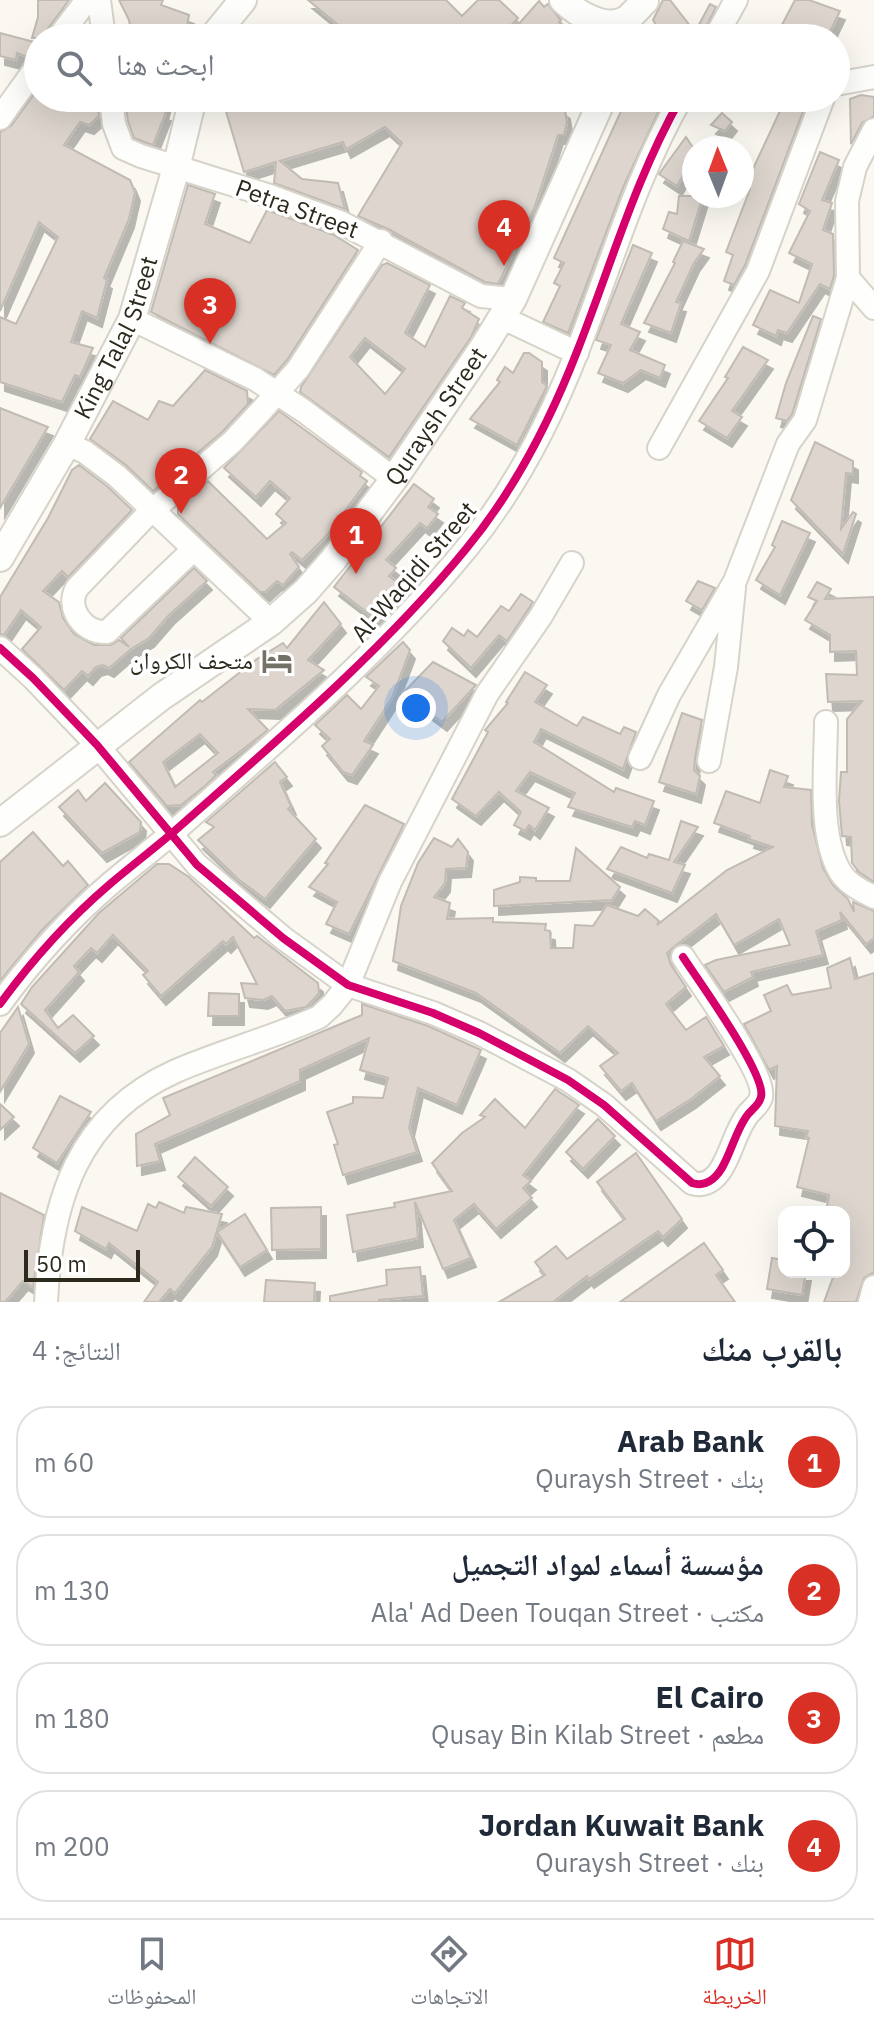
<!DOCTYPE html>
<html lang="ar">
<meta charset="utf-8">
<style>
body{margin:0;font-family:"IBM Plex Sans","Noto Naskh Arabic",sans-serif;background:#f6f6f7;color:#1f2937;direction:rtl}
.controls{position:absolute;right:24px;bottom:24px;display:grid;overflow:hidden;border-radius:16px;box-shadow:0 8px 32px #0002}
.controls button{width:72px;height:72px;display:grid;place-items:center;padding:0;border:0;border-bottom:2px solid #e0e1e3;background:#fff;color:#1f2937;font:40px sans-serif}
.compass{position:absolute;left:682px;top:136px;width:72px;height:72px;border-radius:50%;background:#fff;box-shadow:0 8px 32px #0002;rotate:359deg}
.scale{position:absolute;left:24px;bottom:20px;width:116px;box-sizing:border-box;padding-left:8px;border:4px solid #2c291d;border-top:0;font-size:22px;line-height:28px;white-space:nowrap;color:#2c291d;-webkit-text-stroke:6px #fff;paint-order:stroke}
.you{position:absolute;left:416px;top:708px;width:28px;height:28px;margin:-20px;border:6px solid #fff;border-radius:50%;background:#1a73e8;box-shadow:0 0 0 12px #1a73e833}
.badge{display:grid;place-items:center;width:52px;height:52px;border-radius:50%;background:#d93025;color:#fff;font-size:26px;font-weight:700}
.pin{position:absolute;translate:-50% -66px;filter:drop-shadow(0 2px 4px #0008)}
.pin::after{content:'';position:absolute;top:42px;width:28px;height:24px;background:inherit;clip-path:polygon(0 0,100% 0,50% 100%)}
.list{margin:0;padding:0;list-style:none}
h2{display:flex;justify-content:space-between;align-items:center;height:104px;margin:0;padding:0 32px;font-size:34px}
h2 small{font-size:26px;font-weight:400;color:#747a83}
.list li{display:grid;grid-template-columns:52px 1fr auto;gap:24px;align-items:center;box-sizing:border-box;height:112px;margin:0 16px 16px;padding:0 16px;border:2px solid #e0e1e3;border-radius:32px}
.list b{display:block;font-size:30px;white-space:nowrap}
.list p{margin:0;font-size:26px;white-space:nowrap;color:#747a83}
.list em{font-size:26px;font-style:normal;color:#747a83}
.icon{flex:none;width:44px;height:44px;fill:none;stroke:currentColor;stroke-width:2;stroke-linecap:round;stroke-linejoin:round}
.map{position:relative;flex:none;width:874px;height:1302px;overflow:hidden;direction:ltr}
.search{position:absolute;background:#fff;box-shadow:0 8px 32px #0002;left:24px;right:24px;top:24px;height:88px;display:flex;align-items:center;gap:20px;box-sizing:border-box;padding:0 28px;border-radius:44px;color:#747a83;font-size:30px}
.sheet{height:616px;background:#fff}
nav{display:flex;justify-content:space-around;align-items:center;box-sizing:border-box;height:112px;border-top:2px solid #e0e1e3;background:#fff;font-size:22px;color:#747a83}
nav a{display:grid;justify-items:center;gap:4px}
nav .on{color:#d93025}
.map>svg:first-child{display:block}
</style>
<div class="map">
<svg width="874" height="1302" viewBox="0 0 874 1302">
<defs>
<filter id="shadow"><feDropShadow dx="5" dy="9" stdDeviation="0" flood-color="#0004"/></filter>
</defs>
<rect width="100%" height="100%" fill="#faf8f1"/>
<g fill="#ddd5ce" stroke="#c1bbb4" stroke-width="2" fill-rule="evenodd" filter="url(#shadow)">
<polygon points="38,0 69,0 47,30 44,38 32,38 38,17"/>
<polygon points="119,0 163,0 161,5 189,15 185,38 132,38 129,20"/>
<polygon points="308,0 446,0 462,16 478,0 499,0 518,18 499,38 354,38"/>
<polygon points="663,0 670,0 695,32 710,4 716,7 701,38 664,38 653,20"/>
<polygon points="795,0 809,0 840,11 827,38 775,38"/>
<polygon points="539,1 544,7 548,4 561,20 559,22 575,38 524,38 516,27"/>
<polygon points="0,33 38,43 38,51 27,57 17,53 16,60 0,56"/>
<polygon points="35,93 38,93 38,98 83,98 97,102 99,116 89,125 80,122 64,145 130,180 135,192 129,219 104,278 107,280 97,318 82,311 71,342 93,348 80,377 75,375 62,402 0,382 0,317 16,324 58,237 39,222 0,311 0,132 11,126"/>
<polygon points="861,95 874,97 874,116 862,123 851,144 850,99"/>
<polygon points="138,98 167,98 163,111 166,112 153,145 134,138 128,121 125,101 137,104"/>
<polygon points="222,98 348,98 356,111 382,98 541,98 551,99 565,110 567,123 564,135 558,135 534,209 498,284 485,282 388,229 358,216 402,143 385,127 346,149 343,142 280,161 302,179 338,183 345,209 274,183 276,162 244,172"/>
<polygon points="627,98 658,98 662,104 624,185 568,333 543,322 560,286 554,283 564,263 554,258"/>
<polygon points="786,98 808,98 745,265 734,285 724,281 733,255 726,252 750,189 745,186"/>
<polygon points="722,113 732,122 725,131 711,125"/>
<polygon points="686,137 694,149 694,156 677,186 659,174"/>
<polygon points="820,152 839,160 822,200 832,203 823,230 833,234 834,275 830,289 820,284 787,333 778,330 776,336 753,325 770,290 799,303 812,264 789,253 810,211 799,204"/>
<polygon points="188,185 215,194 205,224 250,243 267,210 334,235 358,250 287,360 274,375 151,312"/>
<polygon points="679,196 703,196 689,241 663,229 669,212 677,214"/>
<polygon points="683,241 704,249 694,263 676,302 681,303 671,333 644,323 675,263 673,262"/>
<polygon points="633,245 652,253 621,324 640,332 630,350 665,365 660,378 641,370 623,383 598,373 611,345 596,340"/>
<path d="M387,263L430,285L405,333L425,347L450,296L465,303L462,308L479,319L471,337L389,457L300,392L301,387L382,265ZM365,338L405,369L385,394L350,357Z"/>
<polygon points="813,316 821,319 792,414 787,421 776,418 786,383"/>
<polygon points="743,347 768,360 732,411 742,417 727,438 699,421 728,378 725,377"/>
<polygon points="524,353 529,353 542,362 542,382 547,386 517,445 470,419 500,382 497,380 505,367 513,373"/>
<polygon points="205,370 247,391 248,404 222,432 153,491 126,465 90,439 113,401 148,420 159,401 173,406"/>
<polygon points="0,408 48,427 0,508"/>
<polygon points="279,411 362,472 360,476 367,481 328,534 302,560 292,552 290,554 299,567 283,585 277,581 265,592 260,592 178,514 178,508 208,481 267,539 286,523 276,514 290,498 270,481 256,497 224,468"/>
<polygon points="815,442 853,461 853,474 846,473 841,529 853,512 856,514 843,554 791,500"/>
<polygon points="79,465 108,487 132,510 68,577 62,571 43,591 59,602 63,618 74,634 94,645 111,645 119,640 129,647 121,638 194,568 207,581 169,615 149,638 131,649 109,668 103,665 96,667 88,676 82,671 64,690 22,649 41,627 21,610 4,635 0,634 0,597 48,518 72,470"/>
<polygon points="414,484 434,499 428,507 438,514 427,528 420,523 386,560 396,568 389,576 405,588 378,621 334,587"/>
<polygon points="782,521 810,533 780,595 756,580 775,547 772,545"/>
<polygon points="698,581 715,588 702,610 686,601"/>
<polygon points="817,582 831,589 825,599 874,597 874,882 859,872 852,863 851,837 842,836 839,801 841,772 847,772 847,719 862,701 828,702 826,674 857,675 856,651 830,652 830,635 805,620 817,601 808,597"/>
<polygon points="521,594 533,602 507,641 499,635 471,668 443,641 452,628 464,636 468,630 477,637 501,606 509,611"/>
<path d="M324,602L341,624L308,660L324,670L275,710L248,709L268,730L213,772L216,775L205,786L181,805L167,806L129,762L200,700L202,702L257,659L283,643L287,648ZM200,734L218,753L175,787L163,762Z"/>
<polygon points="403,642 410,650 392,698 364,741 373,745 352,775 343,772 322,746 330,739 315,725 347,695 361,709 379,686 366,677"/>
<polygon points="433,662 476,685 442,722 403,693"/>
<polygon points="525,672 547,685 535,702 577,726 583,717 620,734 624,727 636,732 623,769 541,729 534,742 614,792 616,788 654,801 645,825 635,821 632,827 568,807 575,793 530,772 516,791 549,808 535,830 529,825 525,831 514,825 521,812 499,792 476,816 452,799 488,732 485,730 508,703 506,702"/>
<polygon points="682,713 702,720 695,758 694,770 700,776 696,794 659,782"/>
<polygon points="275,762 287,777 280,782 291,806 288,809 316,839 265,899 238,879 198,840 214,827 206,822"/>
<polygon points="770,770 788,776 784,787 811,790 812,825 823,868 833,885 848,899 854,912 853,902 874,911 874,938 866,944 840,912 842,920 816,931 823,955 751,972 753,977 724,992 705,965 716,960 790,945 779,919 734,945 716,914 675,946 667,953 671,965 686,987 666,1004 686,1030 706,1017 724,1046 704,1057 720,1076 691,1099 656,1121 632,1083 621,1091 600,1066 618,1053 588,1026 560,1053 476,993 393,961 401,906 418,863 434,838 452,847 458,839 468,852 466,868 446,869 445,883 434,897 450,903 447,919 493,918 493,922 546,924 545,930 550,931 551,948 573,948 575,925 593,926 607,905 638,916 645,909 659,921 657,925 727,870 773,847 749,839 750,836 714,823 726,791 760,803"/>
<polygon points="105,783 141,822 140,832 102,853 59,807 78,790 86,801"/>
<polygon points="365,805 404,824 349,934 326,924 337,902 309,887 328,864 325,863"/>
<polygon points="681,821 698,827 674,862 685,865 672,893 607,869 621,847 647,858 649,854 669,860"/>
<polygon points="33,832 63,866 68,861 88,885 41,931 0,981 0,862"/>
<polygon points="576,848 620,887 612,900 494,906 494,890 520,882 520,877 536,878 536,881 570,881"/>
<polygon points="157,864 169,864 189,877 254,938 257,936 318,983 319,993 313,1000 306,1007 285,1011 272,996 263,1000 245,998 241,983 257,984 233,937 226,944 223,941 161,996 143,975 148,971 113,935 97,953 91,948 74,966 79,972 45,1010 58,1028 73,1015 94,1036 75,1053 21,1004 32,987 99,913"/>
<polygon points="850,958 855,979 874,973 874,1272 864,1278 856,1302 824,1302 835,1272 844,1272 844,1212 826,1212 829,1195 797,1187 809,1138 806,1137 808,1131 775,1126 777,1066 769,1070 744,1024 771,1011 764,995 787,985 792,995 831,988 827,968"/>
<polygon points="209,993 239,994 239,1016 208,1016"/>
<polygon points="362,1004 428,1026 481,1050 457,1105 418,1088 409,1128 417,1152 343,1175 334,1145 338,1144 327,1112 353,1103 353,1097 383,1098 388,1078 360,1070 369,1038 300,1070 300,1081 155,1144 160,1161 137,1166 136,1134 170,1115 163,1098 362,1015"/>
<polygon points="18,1007 29,1044 0,1092 0,1033"/>
<polygon points="555,1089 579,1105 523,1175 531,1181 523,1188 532,1198 496,1229 474,1204 454,1220 471,1258 443,1269 415,1202 418,1238 353,1252 347,1215 395,1207 394,1203 452,1191 432,1163 462,1133 485,1117 480,1115 495,1099 525,1128"/>
<polygon points="60,1096 91,1112 57,1163 33,1148"/>
<polygon points="0,1104 14,1117 0,1130"/>
<polygon points="598,1119 615,1136 583,1169 566,1152"/>
<polygon points="636,1153 682,1219 663,1237 658,1231 589,1279 587,1276 553,1302 499,1302 545,1275 535,1262 556,1246 567,1259 625,1219 597,1182"/>
<polygon points="195,1157 228,1187 211,1206 178,1177"/>
<polygon points="0,1193 44,1215 33,1287 23,1281 5,1302 0,1302"/>
<polygon points="159,1202 184,1213 186,1207 222,1214 212,1247 175,1293 170,1289 159,1302 144,1302 158,1282 109,1243 106,1249 75,1231 82,1207 137,1231 148,1204 156,1208"/>
<polygon points="321,1207 321,1249 272,1250 271,1208"/>
<polygon points="245,1214 267,1250 240,1267 217,1232"/>
<polygon points="704,1243 723,1270 716,1275 735,1302 620,1302"/>
<polygon points="772,1258 784,1260 784,1272 806,1272 802,1295 767,1289"/>
<polygon points="420,1267 423,1296 379,1300 379,1302 330,1302 330,1296 387,1285 386,1270"/>
<polygon points="266,1280 315,1283 314,1302 264,1302"/>
</g>
<g fill="none" stroke-linecap="round" stroke-linejoin="round">
<g stroke="#d6d3c9" stroke-width="26">
<g id="minor">
<polyline points="99,0 104,38"/>
<polyline points="58,38 87,0"/>
<polyline points="715,38 736,0"/>
<polyline points="836,84 874,77"/>
<polyline points="111,98 114,124 123,148 141,156 270,196 340,222 481,296 513,299"/>
<polyline points="0,118 38,65"/>
<polyline points="848,278 874,308"/>
<polyline points="501,317 577,353"/>
<polyline points="132,319 255,379 304,411 394,479"/>
<polyline points="67,444 85,452 117,476 271,622"/>
<polyline points="659,448 758,271 823,98"/>
<path d="M194,549L107,632C84,634 65,608 77,588L146,516L232,442L260,412L298,369L381,241"/>
<path d="M0,648L33,678L97,745L197,865L283,938L348,985L433,1013L479,1033L568,1080L604,1105L692,1183C708,1188 719,1175 725,1162C732,1148 737,1130 746,1117C751,1109 759,1106 761,1097C767,1075 698,980 683,957"/>
<path d="M826,722C826,764 817,841 843,876C851,886 863,892 874,897"/>
<polyline points="640,758 669,695 735,581 788,444 805,420 848,278 847,201 855,167 874,130"/>
<polyline points="709,761 726,667 734,588"/>
<path d="M0,1004C32,960 69,919 110,884C130,867 151,851 171,834C273,744 380,654 466,549C514,491 551,419 578,349C611,265 636,177 681,98"/>
<path d="M46,1302C51,1202 77,1115 176,1071C222,1051 272,1038 319,1017L332,1005L348,985L390,882L487,694L541,616L572,563"/>
<polyline points="870,1302 874,1287"/>
</g>
</g>
<g stroke="#d6d3c9" stroke-width="30">
<g id="major">
<path d="M563,0C577,14 607,32 627,19C633,14 639,7 645,1"/>
<polyline points="212,38 243,0"/>
<path id="s1" d="M0,558L67,444L132,319L176,168L193,98"/>
<path id="s2" d="M0,823L161,697L271,622L306,591L333,560L394,479L484,346L513,299L603,98"/>
</g>
</g>
<use href="#minor" stroke="#fefefd" stroke-width="22"/>
<use href="#major" stroke="#fefefd" stroke-width="26"/>
<g stroke="#fff" stroke-width="13">
<g id="cycleway">
<path d="M0,648L33,678L97,745L197,865L283,938L348,985L433,1013L479,1033L568,1080L604,1105L692,1183C708,1188 719,1175 725,1162C732,1148 737,1130 746,1117C751,1109 759,1106 761,1097C767,1075 698,980 683,957"/>
<path d="M0,1004C32,960 69,919 110,884C130,867 151,851 171,834C273,744 380,654 466,549C514,491 551,419 578,349C611,265 636,177 681,98"/>
</g>
</g>
<use href="#cycleway" stroke="#d6006c" stroke-width="8"/>
</g>
<defs>
<g id="hotel-bare" transform="scale(2.4)"><path d="M-6-4.5h1.5V1H6V5H4.5V3h-9V5H-6ZM-4 0a1.8 1.8 0 1 1 3.6 0ZM.5 0V-2.5h3Q6-2.5 6 0Z" fill="#747167" stroke="#fff" stroke-width="2.5" paint-order="stroke"/></g>
</defs>
<g fill-rule="evenodd">
<use href="#hotel-bare" x="277" y="661"/>
</g>
<g text-anchor="middle" stroke-width="7" stroke-linejoin="round" paint-order="stroke">
<g font-size="24" fill="#2c291d" stroke="#fff">
<text transform="translate(297 209) rotate(20)" y="8">Petra Street</text>
<text dy="8" stroke="none"><textPath href="#s1" startOffset="250">King Talal Street</textPath></text>
<text dy="8" stroke="none"><textPath href="#s2" startOffset="602">Quraysh Street</textPath></text>
<text transform="translate(414 572) rotate(-49)" y="8">Al-Waqidi Street</text>
</g>
<g font-size="24" fill="#2c291d" stroke="#fff" text-anchor="end">
<text x="253" y="669">متحف الكروان</text>
</g>
</g>
</svg>
<div class="controls">
<button><svg class="icon" aria-label="locate" viewBox="0 0 24 24"><circle cx="12" cy="12" r="6"/><path d="M12 2v4M12 18v4M2 12h4M18 12h4"/></svg></button>
</div>
<svg class="compass" viewBox="-18 -18 36 36"><path d="M0-13l5 13h-10z" fill="#e53935"/><path d="M0 13l5-13h-10z" fill="#747a83"/></svg>
<div class="scale">50 m</div>
<div class="you"></div>
<div class="pin badge" style="left:356px;top:574px">1</div>
<div class="pin badge" style="left:181px;top:514px">2</div>
<div class="pin badge" style="left:210px;top:344px">3</div>
<div class="pin badge" style="left:504px;top:266px">4</div>
<div class="search"><svg class="icon" aria-label="search" viewBox="0 0 24 24"><circle cx="10" cy="10" r="6"/><path d="M15 15l6 6"/></svg>ابحث هنا</div>
</div>
<section class="sheet">
<h2>بالقرب منك<small>النتائج: 4</small></h2>
<ul class="list">
<li><span class="badge">1</span><div><b>Arab Bank</b><p>بنك · Quraysh Street</p></div><em>60 m</em></li>
<li><span class="badge">2</span><div><b>مؤسسة أسماء لمواد التجميل</b><p>مكتب · Ala' Ad Deen Touqan Street</p></div><em>130 m</em></li>
<li><span class="badge">3</span><div><b>El Cairo</b><p>مطعم · Qusay Bin Kilab Street</p></div><em>180 m</em></li>
<li><span class="badge">4</span><div><b>Jordan Kuwait Bank</b><p>بنك · Quraysh Street</p></div><em>200 m</em></li>
</ul>
</section>
<nav>
<a class="on"><svg class="icon" aria-label="map" viewBox="0 0 24 24"><path d="M3 6l6-2 6 2 6-2v14l-6 2-6-2-6 2zM9 4v14M15 6v14"/></svg>الخريطة</a>
<a><svg class="icon" aria-label="directions" viewBox="0 0 24 24"><path d="M12 3l9 9-9 9-9-9zM9 14v-3h6M13 9l2 2-2 2"/></svg>الاتجاهات</a>
<a><svg class="icon" aria-label="saved" viewBox="0 0 24 24"><path d="M7 4h10v16l-5-4-5 4z"/></svg>المحفوظات</a>
</nav>
